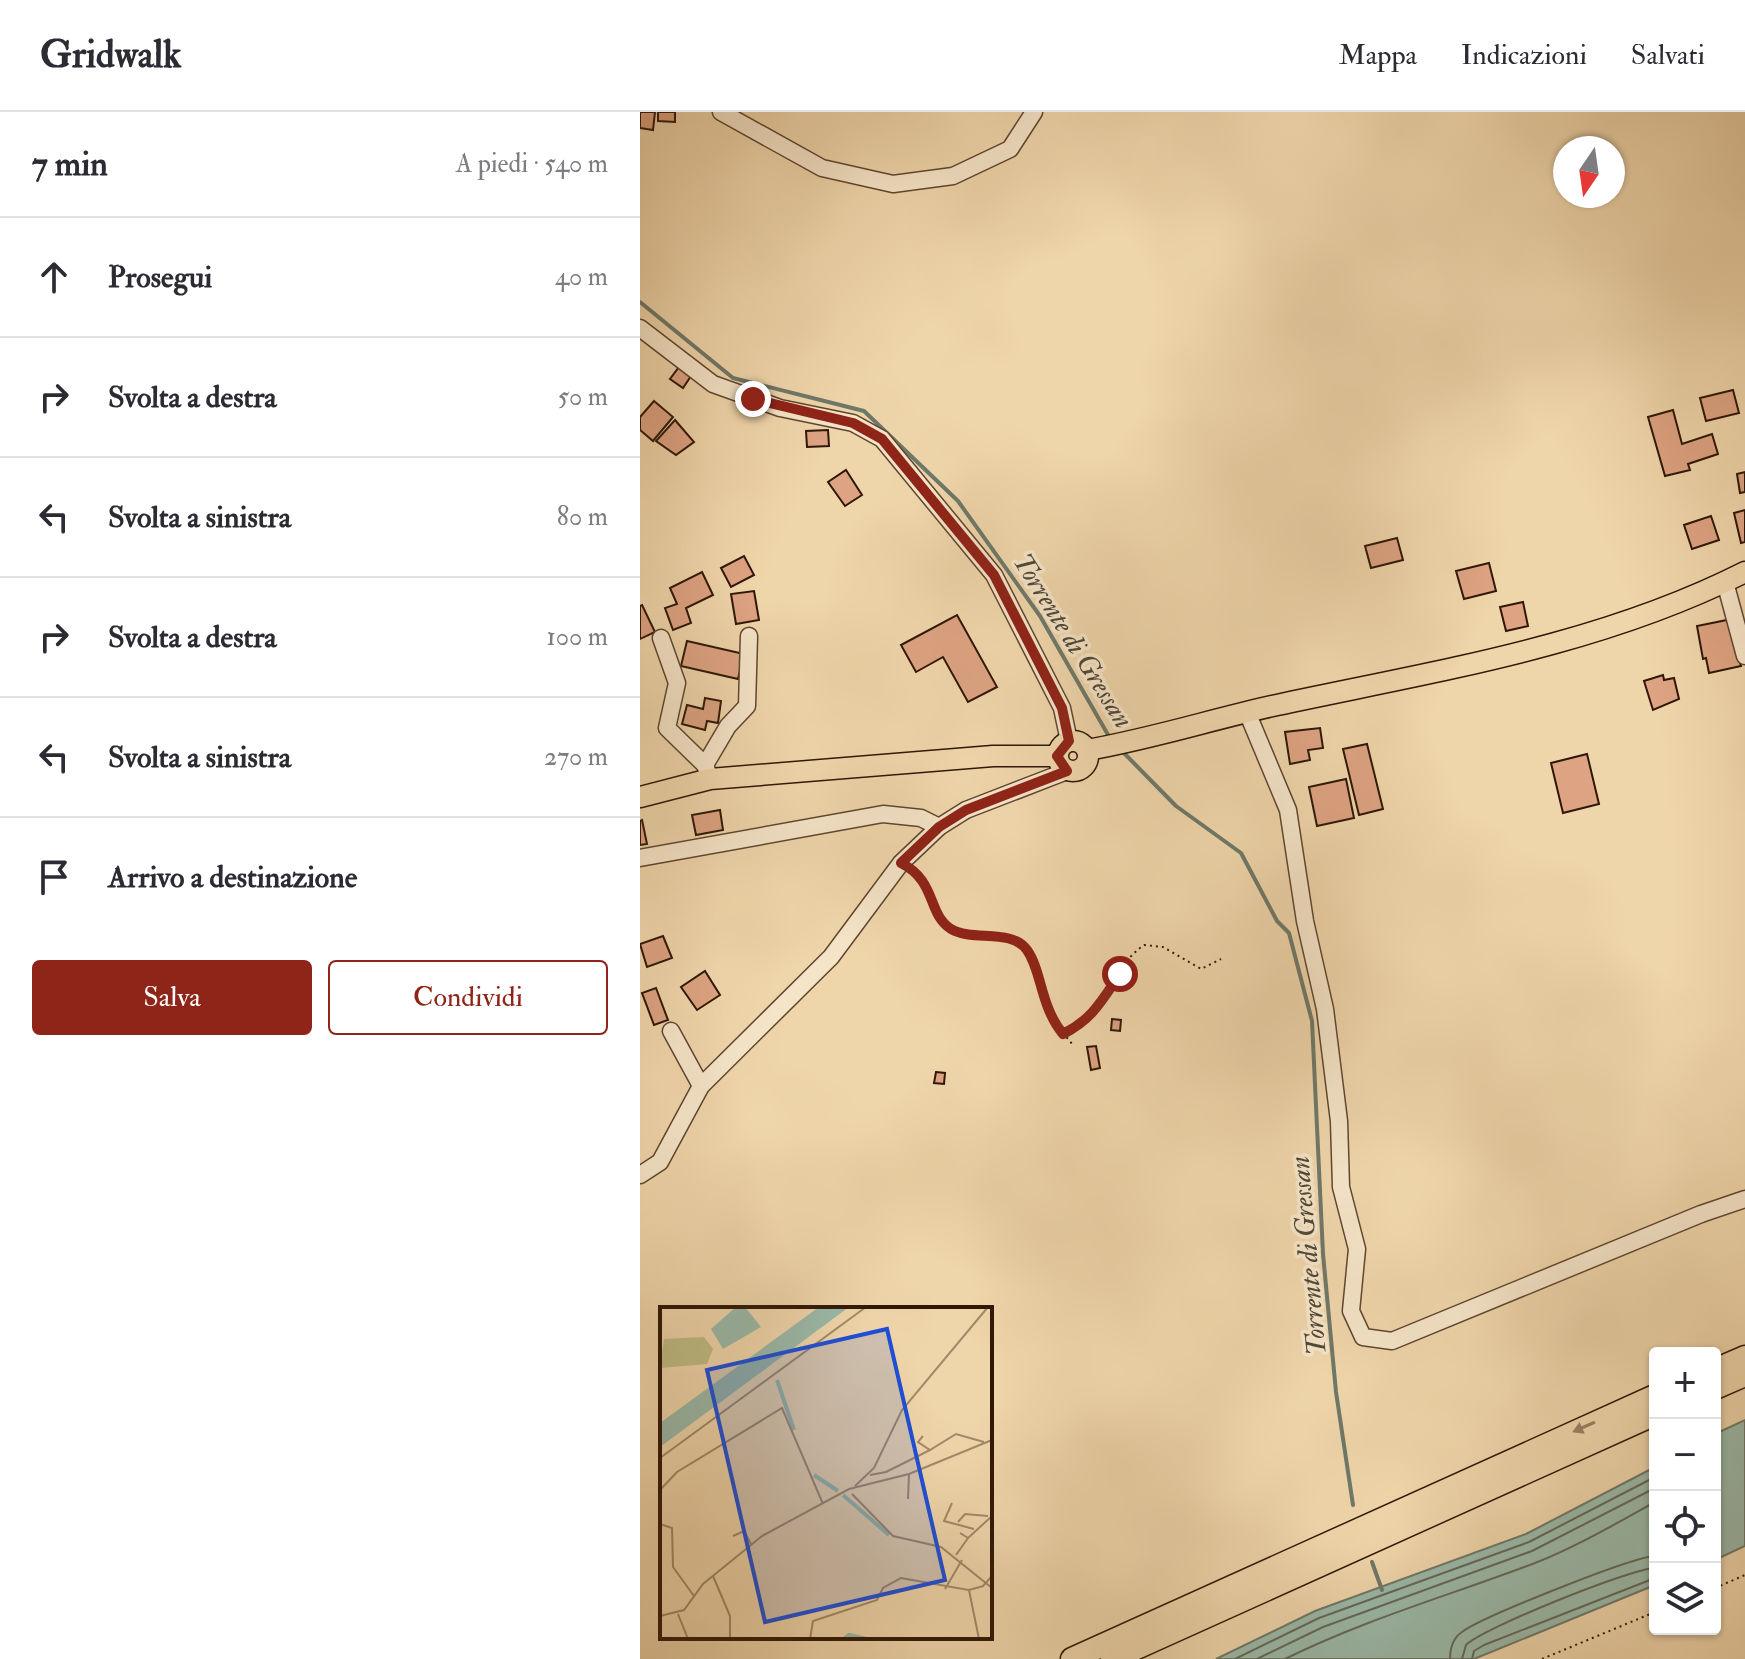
<!DOCTYPE html>
<html lang="it">
<meta charset="utf-8">
<style>
body{margin:0;font-family:"IM FELL Double Pica",serif;background:#f2f2f3;color:#2b2b33}
.controls{position:absolute;right:24px;bottom:24px;display:grid;overflow:hidden;border-radius:8px;box-shadow:0 2px 6px #0004}
.controls button{width:72px;height:72px;display:grid;place-items:center;padding:0;border:0;border-bottom:2px solid #e1e1e2;background:#fff;color:#2b2b33;font:40px sans-serif}
.compass{position:absolute;left:913px;top:24px;width:72px;height:72px;border-radius:50%;background:#fff;box-shadow:0 2px 6px #0004;rotate:193deg}
.stop{position:absolute;width:24px;height:24px;margin:-18px;border:6px solid #8f2418;border-radius:50%;background:#fff}
.stop.end{background:#8f2418;border-color:#fff;box-shadow:0 2px 8px #0008}
.list{margin:0;padding:0;list-style:none}
h2{display:flex;justify-content:space-between;align-items:center;height:104px;margin:0;padding:0 32px;font-size:34px}
h2 small{font-size:26px;font-weight:400;color:#7c7c81}
.list li{display:grid;grid-template-columns:52px 1fr auto;gap:24px;align-items:center;box-sizing:border-box;height:120px;padding:0 32px;border-top:2px solid #e1e1e2}
.list b{display:block;font-size:30px;white-space:nowrap}
.list em{font-size:26px;font-style:normal;color:#7c7c81}
.actions{display:flex;gap:16px;padding:24px 32px}
.actions a{flex:1;padding:18px 0;border:2px solid #8f2418;border-radius:8px;text-align:center;font-size:28px;color:#8f2418}
.actions .main{background:#8f2418;color:#fff}
.icon{flex:none;width:44px;height:44px;fill:none;stroke:currentColor;stroke-width:2;stroke-linecap:round;stroke-linejoin:round}
.map{position:relative;flex:none;width:1105px;height:1547px;overflow:hidden}
header{display:flex;align-items:center;gap:48px;box-sizing:border-box;height:112px;padding:0 40px;background:#fff;border-bottom:2px solid #e1e1e2}
header strong{font-size:38px}
nav{display:flex;gap:44px;margin-inline-start:auto;font-size:28px}
main{display:flex}
aside{flex:1;background:#fff}
.map>svg:first-child{display:block}
</style>
<header>
<strong>Gridwalk</strong>
<nav><a>Mappa</a><a>Indicazioni</a><a>Salvati</a></nav>
</header>
<main>
<aside>
<h2>7 min<small>A piedi · 540 m</small></h2>
<ul class="list">
<li><svg class="icon" aria-label="ahead" viewBox="0 0 24 24"><path d="M12 20V5M6 11l6-6 6 6"/></svg><div><b>Prosegui</b></div><em>40 m</em></li>
<li><svg class="icon" aria-label="right" viewBox="0 0 24 24"><path d="M7 20v-9h11M14 6l5 5-5 5"/></svg><div><b>Svolta a destra</b></div><em>50 m</em></li>
<li><svg class="icon" aria-label="left" viewBox="0 0 24 24"><path d="M17 20v-9H6M10 6l-5 5 5 5"/></svg><div><b>Svolta a sinistra</b></div><em>80 m</em></li>
<li><svg class="icon" aria-label="right" viewBox="0 0 24 24"><path d="M7 20v-9h11M14 6l5 5-5 5"/></svg><div><b>Svolta a destra</b></div><em>100 m</em></li>
<li><svg class="icon" aria-label="left" viewBox="0 0 24 24"><path d="M17 20v-9H6M10 6l-5 5 5 5"/></svg><div><b>Svolta a sinistra</b></div><em>270 m</em></li>
<li><svg class="icon" aria-label="arrive" viewBox="0 0 24 24"><path d="M6 21V4h12l-3 4 3 4H6"/></svg><div><b>Arrivo a destinazione</b></div></li>
</ul>
<div class="actions"><a class="main">Salva</a><a>Condividi</a></div>
</aside>
<div class="map">
<svg width="1105" height="1547" viewBox="0 0 1105 1547">
<rect width="100%" height="100%" fill="#efd5aa"/>
<filter id="stains"><feTurbulence type="fractalNoise" baseFrequency=".0025" numOctaves="4"/><feColorMatrix values="0 0 0 0 .2 0 0 0 0 .09 0 0 0 0 .02 0 0 0 .5 -.17"/></filter>
<radialGradient id="worn" r=".72"><stop offset=".6" stop-color="#630" stop-opacity="0"/><stop offset="1" stop-color="#630" stop-opacity=".3"/></radialGradient>
<g fill="#9ab9a9" stroke="#6f7869" stroke-width="2">
<polygon points="1105,1308 1105,1434 1075,1448 1075,1322"/>
<polygon points="1015,1355 1015,1473 834,1547 576,1547 675,1499 886,1422"/>
</g>
<g fill="none" stroke-linecap="round" stroke-linejoin="round">
<g stroke="#646858" stroke-width="2">
<polyline points="595,1547 679,1506 889,1430 1015,1365"/>
<polyline points="617,1547 683,1515 892,1439 1015,1376"/>
<path d="M645,1547C726,1507 811,1483 895,1451C936,1435 977,1411 1015,1390"/>
<path d="M810,1547C810,1536 813,1526 822,1520C842,1505 992,1445 1015,1444"/>
<path d="M822,1547L826,1533C843,1516 990,1457 1015,1456"/>
<polyline points="832,1547 834,1539 844,1533 1015,1466"/>
</g>
<g stroke="#6f7869" stroke-width="4">
<polyline points="0,190 93,266 224,299 318,389 400,504 471,628"/>
<polyline points="480,637 536,694 601,741 637,809 649,821 672,909 683,1142 696,1280 713,1393"/>
<polyline points="732,1450 742,1478"/>
</g>
</g>
<g fill="#dda382" stroke="#2f1708" stroke-width="2">
<polygon points="0,0 15,0 13,18 0,16"/>
<polygon points="18,0 35,0 35,10 18,9"/>
<polygon points="39,255 51,264 43,276 30,267"/>
<polygon points="1093,278 1099,301 1066,309 1060,286"/>
<polygon points="14,289 33,305 13,329 0,318 0,305"/>
<polygon points="1033,298 1042,332 1072,322 1078,342 1048,352 1050,358 1025,364 1008,305"/>
<polygon points="35,308 54,330 36,343 16,329"/>
<polygon points="188,318 189,334 167,335 166,319"/>
<polygon points="206,358 222,383 205,394 188,370"/>
<polygon points="1105,360 1105,380 1100,381 1097,362"/>
<polygon points="1105,398 1105,430 1101,431 1094,401"/>
<polygon points="1071,404 1079,428 1052,437 1044,413"/>
<polygon points="757,426 763,448 731,456 725,434"/>
<polygon points="104,444 114,463 91,475 81,456"/>
<polygon points="849,451 856,479 824,487 816,459"/>
<polygon points="62,460 73,483 46,496 51,511 33,518 25,496 37,492 30,476"/>
<polygon points="114,479 119,508 96,512 91,482"/>
<polygon points="883,490 888,514 866,519 860,495"/>
<polygon points="2,493 15,520 0,527 0,494"/>
<polygon points="317,503 357,575 328,590 303,545 276,560 261,533"/>
<polygon points="1087,508 1101,554 1069,561 1066,546 1063,547 1057,514"/>
<polygon points="47,529 104,542 98,567 41,554"/>
<polygon points="1023,563 1024,568 1034,566 1039,587 1013,598 1004,569"/>
<polygon points="65,586 81,589 78,611 67,609 65,618 42,612 47,593 63,597"/>
<polygon points="680,616 683,636 668,638 670,648 650,652 645,620"/>
<polygon points="727,632 743,697 719,703 703,637"/>
<polygon points="947,642 959,692 923,701 911,651"/>
<polygon points="706,667 714,706 677,714 669,675"/>
<polygon points="80,698 83,718 56,723 52,703"/>
<polygon points="2,708 7,732 0,733 0,709"/>
<polygon points="23,824 32,846 7,855 0,832"/>
<polygon points="65,859 80,883 57,898 41,875"/>
<polygon points="16,876 28,908 14,913 2,881"/>
<polygon points="472,907 481,908 480,919 471,918"/>
<polygon points="456,934 460,956 451,958 447,935"/>
<polygon points="296,960 305,961 304,972 294,971"/>
</g>
<g fill="none" stroke-linecap="round" stroke-linejoin="round">
<g stroke="#5f4630" stroke-width="19">
<g id="minor">
<polyline points="81,0 182,56 253,72 313,64 370,37 394,0"/>
<polyline points="0,216 73,272 140,296 213,311 242,327 354,463 422,596 429,629"/>
<polyline points="1085,470 1105,544"/>
<polyline points="21,526 37,571 27,616 65,653"/>
<polyline points="607,600 648,698 665,809 685,897 699,1009 701,1075 717,1137 711,1199 723,1225 752,1229 1061,1102 1105,1087"/>
<polyline points="70,667 65,653 88,614 107,594 109,524"/>
<polyline points="0,746 243,702 281,706 299,715"/>
<polyline points="31,919 61,974"/>
<polyline points="0,1063 20,1050 61,974 191,845 261,751 299,715 326,698 427,659"/>
</g>
</g>
<g stroke="#2f1708" stroke-width="23">
<g id="major">
<circle cx="433" cy="644" r="15"/>
<path d="M447,638C511,627 573,607 637,593C795,559 959,534 1105,460"/>
<polyline points="0,685 70,667 353,644 417,644"/>
</g>
</g>
<g stroke="#2f1708" stroke-width="25">
<g id="highway">
<polyline points="1075,1258 1105,1245"/>
<polyline points="1075,1276 1105,1263"/>
<polyline points="432,1547 1015,1284"/>
<polyline points="472,1547 1015,1302"/>
</g>
</g>
<g stroke="#2f1708" stroke-width="2" stroke-dasharray="2 4" stroke-linecap="butt">
<path d="M276,759C292,776 293,806 312,818C337,832 370,817 390,841L414,910L433,933"/>
<path d="M425,921C474,896 468,858 504,833L523,835L561,857L581,847"/>
<polyline points="1075,1476 1105,1463"/>
<polyline points="902,1547 1015,1500"/>
</g>
<use href="#minor" stroke="#f5e4c8" stroke-width="16"/>
<use href="#major" stroke="#efd5aa" stroke-width="20"/>
<use href="#highway" stroke="#efd5aa" stroke-width="22"/>
</g>
<defs><path id="oneway-solid" d="M-6-.8H1V-3.2L6.5 0L1 3.2V.8H-6Z" transform="scale(2)"/></defs>
<use fill="#998061" href="#oneway-solid" transform="translate(944 1315) rotate(156)"/>
<g fill="none" stroke-linecap="round" stroke-linejoin="round">
<path stroke="#8f2418" stroke-width="10" d="M113,287L213,311L242,327L354,463L422,596L429,629L417,644L427,659L326,698L299,715L261,751C297,769 287,802 311,817C333,830 371,816 387,838C402,859 400,894 423,922C453,907 462,888 480,862"/>
</g>
<g text-anchor="middle" stroke-width="7" stroke-linejoin="round" paint-order="stroke">
<g font-size="28" font-style="italic" fill="#4f4838" stroke="#f5e4c8">
<text transform="translate(434 528) rotate(58)" y="10">Torrente di Gressan</text>
<text transform="translate(667 1144) rotate(-95)" y="10">Torrente di Gressan</text>
</g>
</g>
<g transform="translate(20 1195)">
<rect width="332" height="332" fill="#efd5aa"/>
<path d="M44,30L53,42L47,57L0,61L4,32Z" fill="#bebc85"/>
<path d="M76,0H85L101,20L63,42L51,22ZM159,0H189L0,140V116Z" fill="#9ab9a9"/>
<path fill="none" stroke="#9ab9a9" stroke-width="4" d="M117,73L134,123M154,168L178,184M183,188L229,228M184,332L189,328L207,332"/>
<path fill="none" stroke="#a28969" stroke-width="2" d="M263,129L258,135L270,143L296,127L324,135M0,151L206,0M210,168L226,165L270,143M195,179L214,161L242,103L328,0M0,183L17,165L122,101L163,197M192,187L233,229L281,240L332,281M248,192L249,167M292,196L284,214L314,222M298,215L305,207L328,209M0,217L12,221L13,260L34,289M73,229L84,224L91,237M308,231L332,209M296,248L308,231L300,226M53,269L70,309V332M285,282L302,253M309,283L323,279L332,269M18,307L28,332M0,309L24,303L43,277L102,229L189,182L249,167L332,133M150,332L153,314L217,293L223,281L241,271L309,283L319,332"/>
<path fill="#1d4ed8" fill-opacity="0.15" stroke="#1d4ed8" stroke-width="4" d="M227,22L285,273L105,315L47,63Z"/>
<rect width="332" height="332" fill="none" stroke="#2f1708" stroke-width="4"/>
</g>
<rect width="100%" height="100%" filter="url(#stains)"/>
<rect width="100%" height="100%" fill="url(#worn)"/>
</svg>
<div class="controls">
<button>+</button>
<button>−</button>
<button><svg class="icon" aria-label="locate" viewBox="0 0 24 24"><circle cx="12" cy="12" r="6"/><path d="M12 2v4M12 18v4M2 12h4M18 12h4"/></svg></button>
<button><svg class="icon" aria-label="layers" viewBox="0 0 24 24"><path d="M12 4l9 5-9 5-9-5zM3 14l9 5 9-5"/></svg></button>
</div>
<svg class="compass" viewBox="-18 -18 36 36"><path d="M0-13l5 13h-10z" fill="#e53935"/><path d="M0 13l5-13h-10z" fill="#7c7c81"/></svg>
<div class="stop" style="left:480px;top:862px"></div>
<div class="stop end" style="left:113px;top:287px"></div>
</div>
</main>
